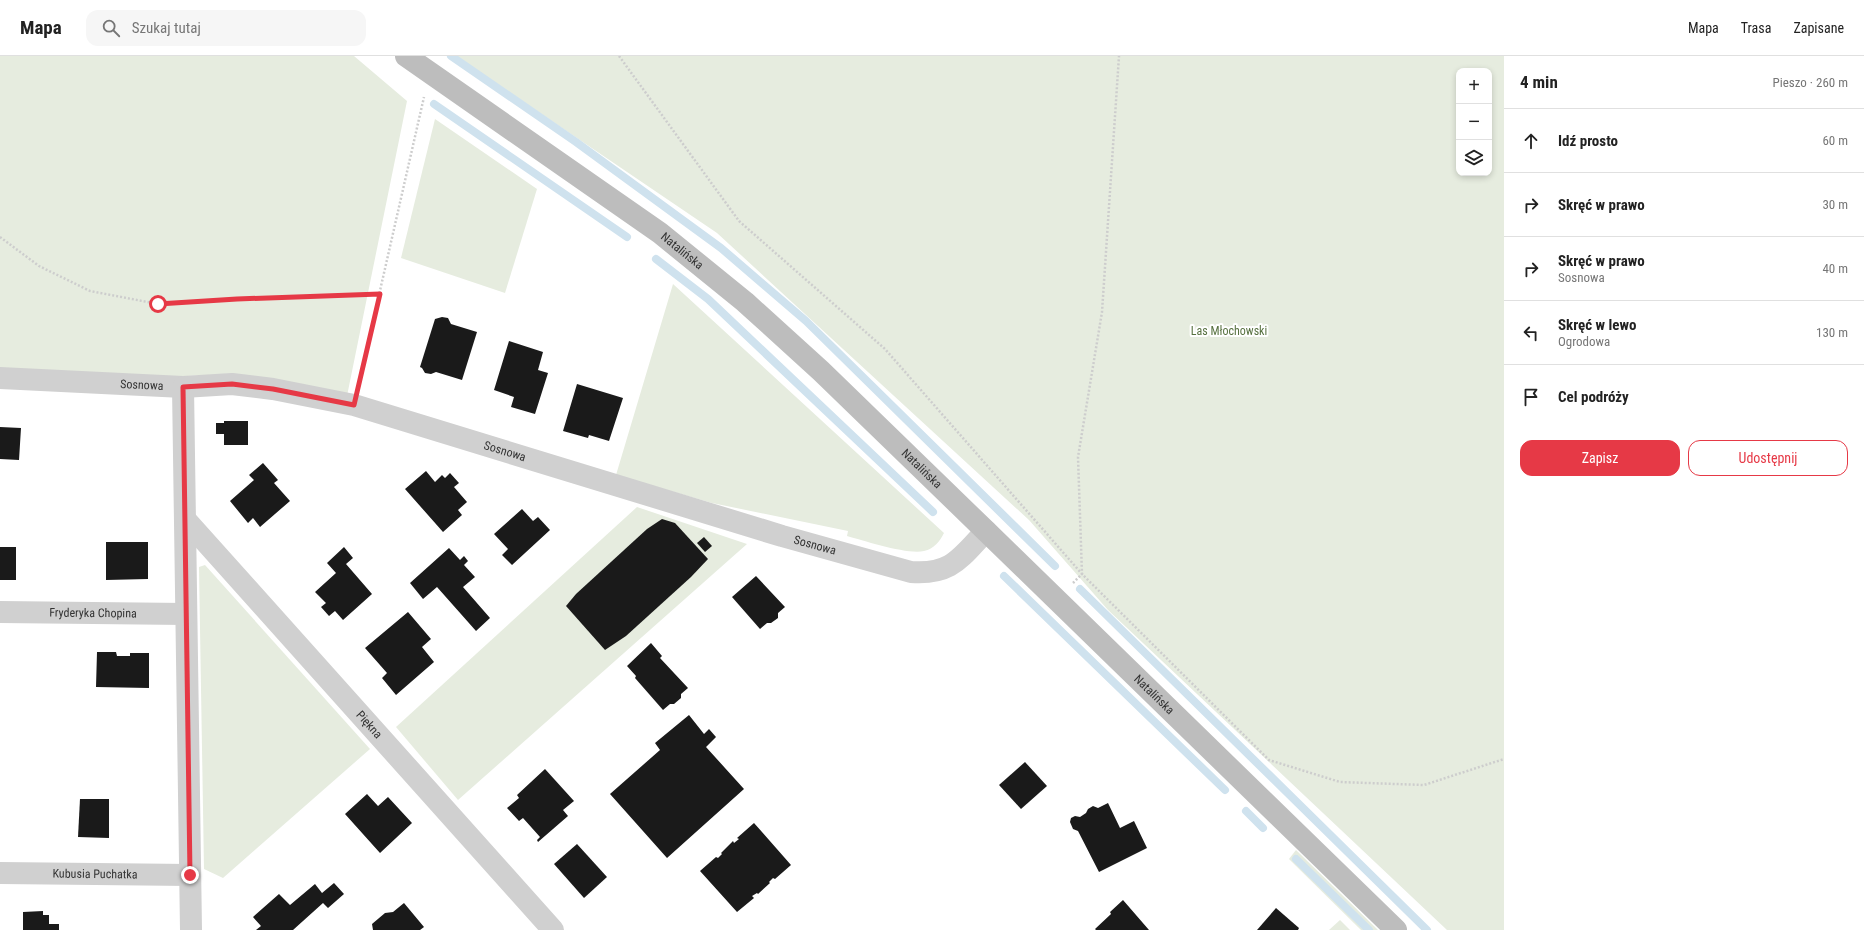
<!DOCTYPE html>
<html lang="pl">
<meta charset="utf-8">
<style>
body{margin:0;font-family:"Roboto Condensed",sans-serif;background:#f6f6f6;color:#222}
.controls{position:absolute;right:12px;top:12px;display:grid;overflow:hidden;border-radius:8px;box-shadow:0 2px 6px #0003}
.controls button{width:36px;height:36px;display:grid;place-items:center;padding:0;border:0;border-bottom:1px solid #e0e0e0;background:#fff;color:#222;font:20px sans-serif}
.stop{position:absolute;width:12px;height:12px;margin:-9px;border:3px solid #e63946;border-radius:50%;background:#fff}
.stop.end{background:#e63946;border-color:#fff;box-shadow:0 1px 4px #0008}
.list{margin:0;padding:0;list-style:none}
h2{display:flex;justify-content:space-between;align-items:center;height:52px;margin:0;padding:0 16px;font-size:17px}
h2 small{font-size:13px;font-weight:400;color:#767676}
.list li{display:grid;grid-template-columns:26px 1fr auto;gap:12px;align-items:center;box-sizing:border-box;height:64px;padding:0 16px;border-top:1px solid #e0e0e0}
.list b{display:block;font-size:15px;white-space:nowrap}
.list p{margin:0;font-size:13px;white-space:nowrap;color:#767676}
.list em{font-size:13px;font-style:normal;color:#767676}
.actions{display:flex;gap:8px;padding:12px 16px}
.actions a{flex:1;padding:9px 0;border:1px solid #e63946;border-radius:12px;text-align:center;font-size:14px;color:#e63946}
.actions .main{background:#e63946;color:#fff}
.icon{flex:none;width:22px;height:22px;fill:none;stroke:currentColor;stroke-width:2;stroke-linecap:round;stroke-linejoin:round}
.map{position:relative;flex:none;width:1504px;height:874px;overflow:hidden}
header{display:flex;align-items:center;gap:24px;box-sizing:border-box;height:56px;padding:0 20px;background:#fff;border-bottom:1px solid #e0e0e0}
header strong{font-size:19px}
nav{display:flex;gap:22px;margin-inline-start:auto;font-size:14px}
.search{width:280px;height:36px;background:#f6f6f6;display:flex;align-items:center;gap:10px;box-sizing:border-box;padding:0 14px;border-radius:12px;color:#767676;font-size:15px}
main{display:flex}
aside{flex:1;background:#fff}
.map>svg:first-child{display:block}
</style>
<header>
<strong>Mapa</strong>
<div class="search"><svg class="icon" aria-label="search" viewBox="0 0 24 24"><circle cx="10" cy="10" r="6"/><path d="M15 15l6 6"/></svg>Szukaj tutaj</div>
<nav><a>Mapa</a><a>Trasa</a><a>Zapisane</a></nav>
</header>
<main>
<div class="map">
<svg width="1504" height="874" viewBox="0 0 1504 874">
<rect width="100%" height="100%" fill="#fff"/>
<g fill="#e6ecdf" fill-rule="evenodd">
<polygon points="0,0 354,0 407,45 347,340 206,319 168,321 0,312"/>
<path d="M456,0H1504V874H1447L1108,554L1029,464L717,177ZM1459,15H1489V117H1459Z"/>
<polygon points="435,63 537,133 505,237 401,202"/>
<path d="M673,228L944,477C940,485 934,493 924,495C908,499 865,485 847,480L848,475L712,447L616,419Z"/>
<polygon points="637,451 747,488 458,744 396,671"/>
<polygon points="205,509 370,693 223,822 204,813 199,511"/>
<polygon points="1296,794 1378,874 1361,874 1289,803"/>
<polygon points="1340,864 1350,874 1329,874"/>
</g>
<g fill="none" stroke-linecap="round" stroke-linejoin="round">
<g stroke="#cfe2ee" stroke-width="8">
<polyline points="451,0 576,86 721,192 806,265 1055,510"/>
<polyline points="434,48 627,181"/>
<polyline points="656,203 708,243 933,456"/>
<polyline points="1004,520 1225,734"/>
<polyline points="1080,533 1427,874"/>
<polyline points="1246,755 1263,772"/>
<polyline points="1296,803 1369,874"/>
</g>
</g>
<g fill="#1a1a1a">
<polygon points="442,261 448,262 451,268 477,276 462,324 436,316 431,318 425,317 422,312 420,311 435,263"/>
<polygon points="509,285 543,296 538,314 548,317 535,358 511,351 514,341 494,334"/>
<polygon points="577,328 623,342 609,385 589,379 588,382 563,375"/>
<polygon points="224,365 248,365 248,389 224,389 224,378 216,378 216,367 224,367"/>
<polygon points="0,371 21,372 19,404 0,403"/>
<polygon points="263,407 278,424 274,427 290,445 260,471 253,462 248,467 230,445 254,424 249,419"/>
<polygon points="426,415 435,426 442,419 445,422 450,417 459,427 454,431 467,446 458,454 462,459 443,476 405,433"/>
<polygon points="522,453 533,465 538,461 550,474 512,509 502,499 508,493 494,478"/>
<polygon points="662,463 675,467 708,503 691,521 626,580 605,594 566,550 576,538 647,473"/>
<polygon points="704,481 712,490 705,496 697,487"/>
<polygon points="106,486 148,486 148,523 106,524"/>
<rect x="0" y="491" width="16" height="33"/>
<polygon points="344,491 353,502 346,508 372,538 343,564 335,555 329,560 321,551 326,547 315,536 336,517 327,507"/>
<polygon points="449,492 460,504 464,500 468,505 464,509 475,521 463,531 490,562 476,575 437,531 423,543 410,527"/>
<polygon points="756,520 785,551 778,557 778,562 771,567 767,567 760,573 732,541"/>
<polygon points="408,556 431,583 422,591 434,606 396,639 382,622 387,617 365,592"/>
<polygon points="651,587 662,600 660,602 688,632 681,638 681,642 674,648 670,648 663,654 635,622 636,620 627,610"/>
<polygon points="97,596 116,596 117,600 130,600 130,597 149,597 149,632 96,631"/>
<polygon points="689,659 704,678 709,673 716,681 706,691 744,733 667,802 610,738 660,694 655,687"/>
<polygon points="1025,706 1047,730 1021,753 999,729"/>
<polygon points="545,713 574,745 563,754 568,760 538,786 537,784 540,781 523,762 519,765 507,752 519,742 517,739"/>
<polygon points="367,738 378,750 388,741 412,767 380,797 345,758"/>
<polygon points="80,743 109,743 109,782 78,781"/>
<polygon points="1108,747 1120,772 1134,765 1147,792 1099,816 1078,775 1073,773 1070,766 1071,762 1075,760 1080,761 1086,757 1088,753 1093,750 1098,752"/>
<polygon points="754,767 791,809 775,823 773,822 769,826 770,827 758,838 757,837 752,840 754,842 737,856 700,815 716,801 718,802 722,798 721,797 733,785 734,787 739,783 737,782"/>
<polygon points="577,788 607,821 584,842 554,808"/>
<polygon points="334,827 344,838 328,852 323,847 293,874 256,874 261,870 253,861 279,838 290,849 315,828 322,837"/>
<polygon points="1123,844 1149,874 1096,874 1095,873 1111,858 1110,856"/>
<polygon points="404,847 424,871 420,874 373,874 372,868 385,857 393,856"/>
<polygon points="1276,852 1299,872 1298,874 1257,874"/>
<polygon points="43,855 43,859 49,859 49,868 59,868 59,874 23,874 23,856"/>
</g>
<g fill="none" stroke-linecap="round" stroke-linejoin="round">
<g stroke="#cdcdcd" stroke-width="2.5" stroke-dasharray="2 2" stroke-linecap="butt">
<polyline points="619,0 739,165 885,293 1082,518 1269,704 1340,726 1424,729 1504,703"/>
<polyline points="0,181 39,210 90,235 158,248 237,243 380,238"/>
<polyline points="359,327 424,41"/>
<polyline points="1073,527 1082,518 1078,401 1102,256 1119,0"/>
</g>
<g stroke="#d0d0d0" stroke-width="22">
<path id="s1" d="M0,322L183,331L232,328L273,333L354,349L782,480L911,516C952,519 960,502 986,475"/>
<polyline points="183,331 191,874"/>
<path id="s2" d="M185,463L553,874"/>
<path id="s3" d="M0,556L186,558"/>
<path id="s4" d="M0,817L190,819"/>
</g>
<path stroke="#bdbdbd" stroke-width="22" id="s5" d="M406,0L660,177L745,246L821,315L986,475L1396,874"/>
</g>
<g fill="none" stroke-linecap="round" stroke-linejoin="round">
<polyline stroke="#e63946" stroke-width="5" points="158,248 237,243 380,238 354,349 273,333 232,328 183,331 190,819"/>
</g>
<g text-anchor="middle" stroke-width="4" stroke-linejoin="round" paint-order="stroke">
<g font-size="12" fill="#333" stroke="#fff">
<text dy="4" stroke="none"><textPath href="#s5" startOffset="338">Natalińska</textPath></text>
<text dy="4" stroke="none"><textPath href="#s1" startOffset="142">Sosnowa</textPath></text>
<text dy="4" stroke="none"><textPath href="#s1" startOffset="514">Sosnowa</textPath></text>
<text dy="4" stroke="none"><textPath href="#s5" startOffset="662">Natalińska</textPath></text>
<text dy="4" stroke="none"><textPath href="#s1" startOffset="838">Sosnowa</textPath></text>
<text dy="4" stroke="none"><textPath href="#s3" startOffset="93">Fryderyka Chopina</textPath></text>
<text dy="4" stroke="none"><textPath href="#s5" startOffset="986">Natalińska</textPath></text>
<text dy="4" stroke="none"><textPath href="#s2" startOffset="276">Piękna</textPath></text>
<text dy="4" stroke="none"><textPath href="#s4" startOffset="95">Kubusia Puchatka</textPath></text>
</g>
<g font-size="12" fill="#56703f" stroke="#fff">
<text x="1229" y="279">Las Młochowski</text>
</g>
</g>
</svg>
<div class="controls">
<button>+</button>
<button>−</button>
<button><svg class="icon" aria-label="layers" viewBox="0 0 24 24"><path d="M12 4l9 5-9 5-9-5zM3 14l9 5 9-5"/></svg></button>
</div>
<div class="stop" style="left:158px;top:248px"></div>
<div class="stop end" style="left:190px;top:819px"></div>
</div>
<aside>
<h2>4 min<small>Pieszo · 260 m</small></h2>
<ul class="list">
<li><svg class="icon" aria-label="ahead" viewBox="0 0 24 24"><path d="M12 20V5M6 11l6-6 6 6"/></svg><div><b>Idź prosto</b></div><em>60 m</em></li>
<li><svg class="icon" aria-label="right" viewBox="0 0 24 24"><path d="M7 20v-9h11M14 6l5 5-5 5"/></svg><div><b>Skręć w prawo</b></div><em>30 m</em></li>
<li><svg class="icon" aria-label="right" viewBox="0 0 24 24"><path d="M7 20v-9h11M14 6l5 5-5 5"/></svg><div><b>Skręć w prawo</b><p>Sosnowa</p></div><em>40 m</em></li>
<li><svg class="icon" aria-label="left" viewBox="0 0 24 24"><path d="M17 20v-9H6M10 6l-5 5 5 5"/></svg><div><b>Skręć w lewo</b><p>Ogrodowa</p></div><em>130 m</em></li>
<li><svg class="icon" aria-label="arrive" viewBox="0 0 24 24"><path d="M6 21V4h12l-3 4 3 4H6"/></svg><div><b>Cel podróży</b></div></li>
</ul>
<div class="actions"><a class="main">Zapisz</a><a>Udostępnij</a></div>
</aside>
</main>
